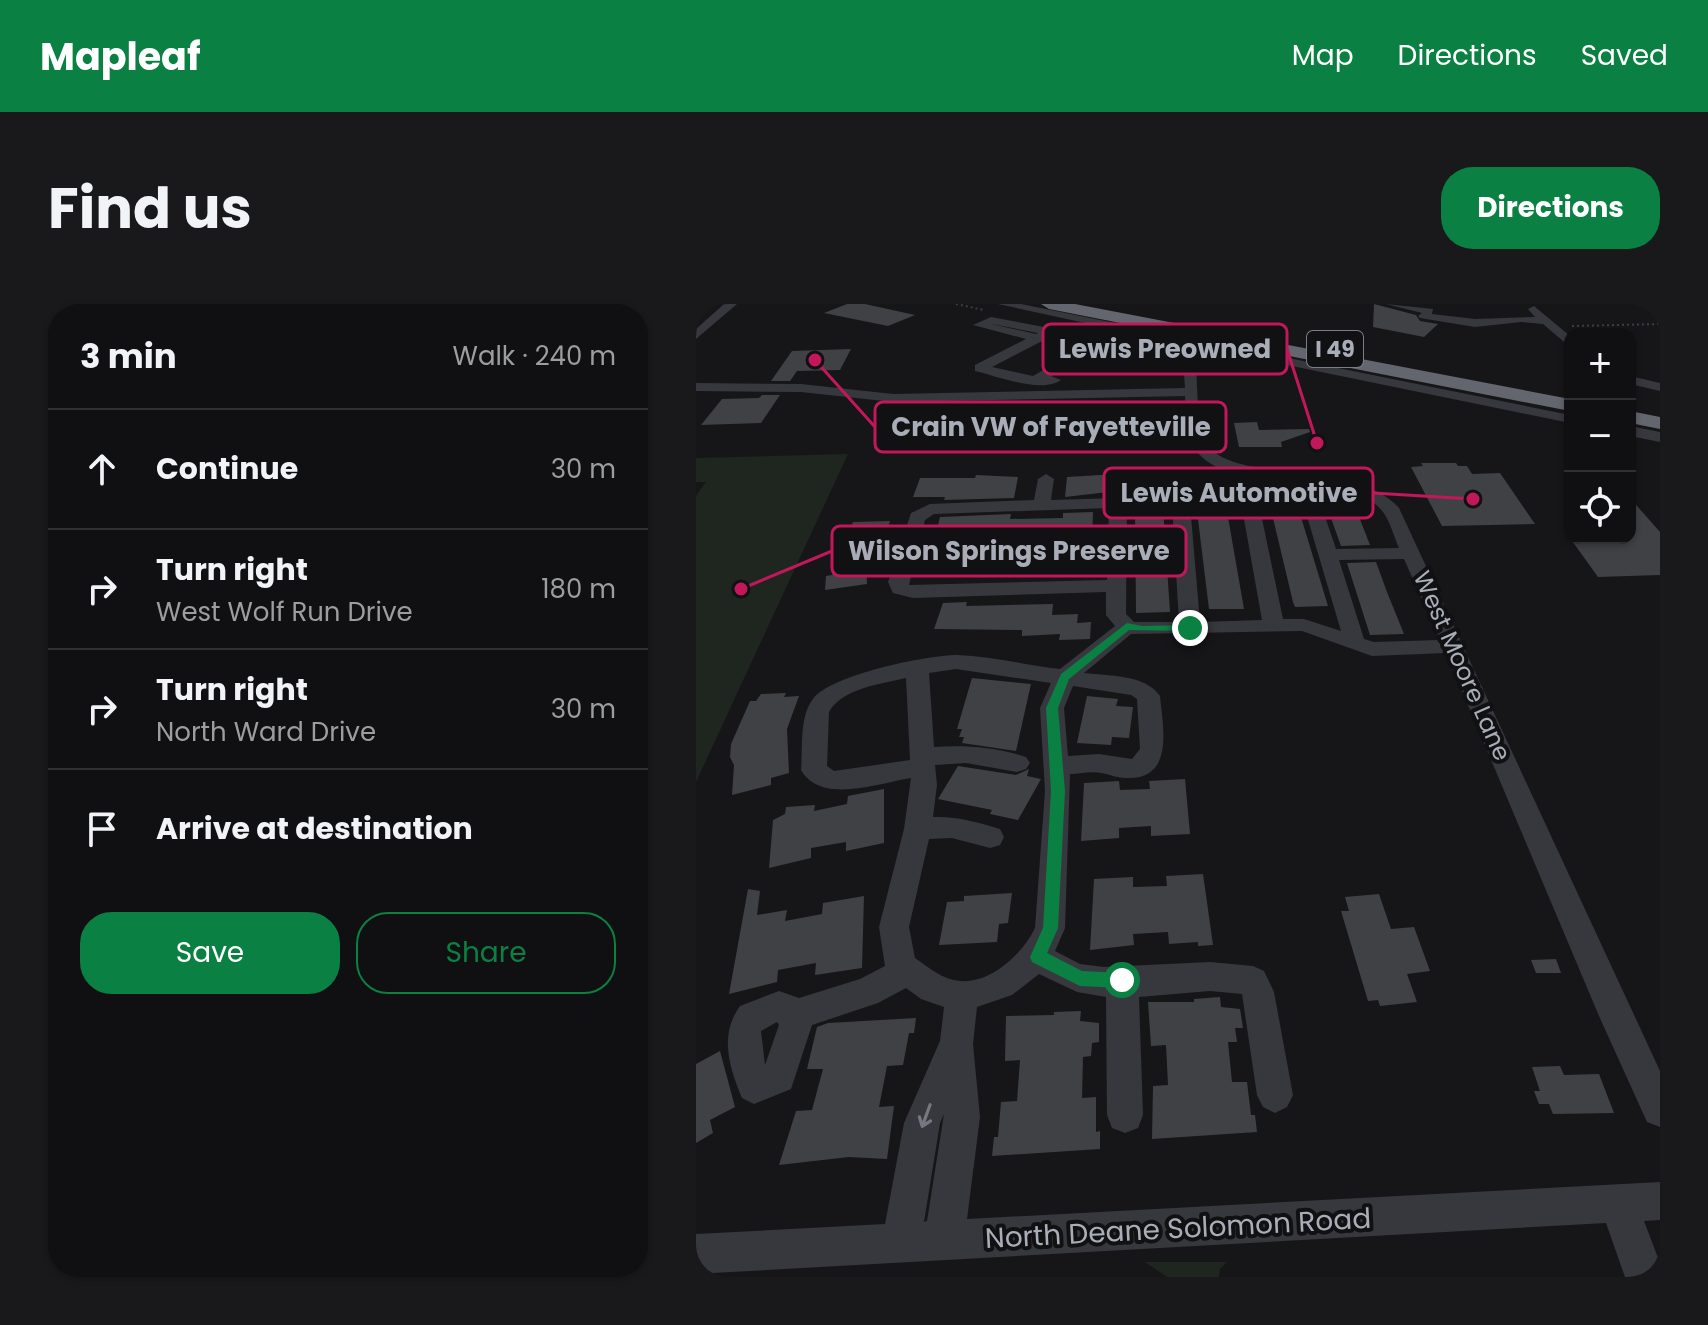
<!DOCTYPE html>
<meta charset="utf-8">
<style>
body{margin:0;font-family:Poppins,sans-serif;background:#19191b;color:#f1f3f6}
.controls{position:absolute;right:24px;top:24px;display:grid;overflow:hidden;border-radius:16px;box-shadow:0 2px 6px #0004}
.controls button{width:72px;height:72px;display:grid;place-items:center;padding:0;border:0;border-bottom:2px solid #303032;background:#101012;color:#f1f3f6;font:40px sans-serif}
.stop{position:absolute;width:24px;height:24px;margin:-18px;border:6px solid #0b8043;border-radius:50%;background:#fff}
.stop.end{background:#0b8043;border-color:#fff;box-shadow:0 2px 8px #0008}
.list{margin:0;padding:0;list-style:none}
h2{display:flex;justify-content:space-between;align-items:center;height:104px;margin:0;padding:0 32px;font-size:34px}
h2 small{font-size:26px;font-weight:400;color:#9c9d9f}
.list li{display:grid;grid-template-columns:52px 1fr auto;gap:24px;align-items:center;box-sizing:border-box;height:120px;padding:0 32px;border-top:2px solid #303032}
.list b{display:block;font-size:30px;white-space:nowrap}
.list p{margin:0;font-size:26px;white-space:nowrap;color:#9c9d9f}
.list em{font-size:26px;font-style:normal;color:#9c9d9f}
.actions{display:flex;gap:16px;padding:24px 32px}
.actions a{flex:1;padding:18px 0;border:2px solid #0b8043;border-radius:32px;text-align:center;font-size:28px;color:#0b8043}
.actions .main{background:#0b8043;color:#fff}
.icon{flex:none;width:44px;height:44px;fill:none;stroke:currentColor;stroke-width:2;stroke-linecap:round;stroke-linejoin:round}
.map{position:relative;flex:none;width:964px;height:973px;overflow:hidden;border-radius:32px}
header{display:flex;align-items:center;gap:48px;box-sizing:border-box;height:112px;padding:0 40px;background:#0b8043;color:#fff}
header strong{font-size:38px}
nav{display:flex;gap:44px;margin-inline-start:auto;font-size:28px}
.intro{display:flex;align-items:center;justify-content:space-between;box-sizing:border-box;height:192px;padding:0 48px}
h1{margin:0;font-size:56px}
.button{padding:20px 36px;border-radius:32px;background:#0b8043;color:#fff;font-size:28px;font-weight:700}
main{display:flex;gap:48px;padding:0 48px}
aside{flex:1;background:#101012;border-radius:32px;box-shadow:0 2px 6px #0004}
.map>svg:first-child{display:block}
</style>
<header>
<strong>Mapleaf</strong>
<nav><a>Map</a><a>Directions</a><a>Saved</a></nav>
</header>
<div class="intro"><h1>Find us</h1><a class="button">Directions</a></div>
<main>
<aside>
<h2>3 min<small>Walk · 240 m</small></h2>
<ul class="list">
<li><svg class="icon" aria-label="ahead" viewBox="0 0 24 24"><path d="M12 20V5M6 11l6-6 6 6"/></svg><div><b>Continue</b></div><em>30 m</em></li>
<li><svg class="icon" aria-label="right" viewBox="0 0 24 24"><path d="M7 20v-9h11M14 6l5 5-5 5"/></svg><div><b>Turn right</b><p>West Wolf Run Drive</p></div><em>180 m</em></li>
<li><svg class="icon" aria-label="right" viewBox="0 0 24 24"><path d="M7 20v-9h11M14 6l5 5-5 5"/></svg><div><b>Turn right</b><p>North Ward Drive</p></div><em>30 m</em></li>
<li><svg class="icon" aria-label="arrive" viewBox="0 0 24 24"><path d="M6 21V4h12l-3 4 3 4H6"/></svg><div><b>Arrive at destination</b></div></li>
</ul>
<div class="actions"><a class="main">Save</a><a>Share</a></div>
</aside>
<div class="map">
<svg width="964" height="973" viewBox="0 0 964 973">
<rect width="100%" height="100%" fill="#161618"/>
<g fill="#1e261f">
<polygon points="152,150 0,478 0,192 10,178 0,178 0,154"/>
<polygon points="449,958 531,958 524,965 523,973 471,973"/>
</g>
<g fill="#404145">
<polygon points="151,0 169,0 219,11 192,22 128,9"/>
<polygon points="678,0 720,11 724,17 742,20 728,33 677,23"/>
<polygon points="155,45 144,66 101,67 94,77 75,77 96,47"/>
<polygon points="66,91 84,91 65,119 5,121 26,95 63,94"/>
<polygon points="561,118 563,126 613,125 614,128 585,138 586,143 543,143 538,119"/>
<polygon points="725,159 760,159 762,162 771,162 776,170 804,169 839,220 746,222 715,163 727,162"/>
<polygon points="421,170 421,187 369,193 371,173"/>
<polygon points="280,171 322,173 318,194 248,196 249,193 217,193 224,174 279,174"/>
<polygon points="571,189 598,190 632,302 599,303 597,298"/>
<polygon points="528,190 548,305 513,305 499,191"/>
<polygon points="934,194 964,228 964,271 902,273 874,234 934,234"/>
<polygon points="630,200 658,200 674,241 645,242"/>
<polygon points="467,204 474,308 440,309 439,205"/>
<polygon points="397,208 395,266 230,272 244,213 315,210 314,215 367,214 367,209"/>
<polygon points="194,217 185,245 175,245 170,257 171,280 129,286 130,272 136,271 157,218"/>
<polygon points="680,258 691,288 708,330 674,331 651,259"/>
<polygon points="271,298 270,302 357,300 356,311 382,310 381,319 395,318 394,335 363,336 364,330 326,332 326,326 238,325 247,299"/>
<polygon points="276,374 335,380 320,447 266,439 268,433 263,433 266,425 261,425"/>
<polygon points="90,389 88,393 103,392 91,425 93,469 75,474 75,481 36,491 38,461 34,453 35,440 54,397 60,397 65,390"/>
<polygon points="391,392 422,395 420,402 437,403 433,434 416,433 415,441 381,439"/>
<polygon points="262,462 320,471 333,465 331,472 345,475 322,516 294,510 296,506 242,495"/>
<polygon points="489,475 494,530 455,532 455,522 423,524 423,534 385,537 388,479 423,477 424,486 454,485 453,477"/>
<polygon points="188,485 188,539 150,547 150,538 115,544 115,554 73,564 77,516 89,510 90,503 119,501 118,507 151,500 152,492"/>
<polygon points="507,570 517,641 502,642 502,638 473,640 472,628 437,630 438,641 394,646 398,575 437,573 437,583 471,582 470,572"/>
<polygon points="52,585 64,587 61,611 91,606 89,617 126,610 127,599 168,592 166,664 119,671 120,659 82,666 81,678 33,690"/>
<polygon points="316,589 312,619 303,620 301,638 243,641 251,598 268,597 268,592"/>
<polygon points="683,590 695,625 718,623 734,667 711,670 721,698 684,702 682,696 672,697 645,607 653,607 649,593"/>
<polygon points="860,655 865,669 840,669 835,656"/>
<polygon points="524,693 525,703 544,705 547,724 539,724 541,738 532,738 536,778 551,778 555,811 559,811 561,828 456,835 457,782 472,781 470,741 455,742 452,698 498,698 498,695"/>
<polygon points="385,707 384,717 403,719 403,738 396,739 395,752 387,753 386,794 400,793 400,828 404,827 404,845 296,852 298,833 302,833 305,798 321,797 324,756 309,757 310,712 358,711 358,708"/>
<polygon points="220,714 218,729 213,729 207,761 191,762 183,803 198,802 191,855 153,853 83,861 100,807 116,806 127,765 111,765 121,723 132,719"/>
<polygon points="24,747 39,803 14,816 17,829 0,839 0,760"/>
<polygon points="864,762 868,771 903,770 918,809 857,810 853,800 843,800 838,787 844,787 836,763"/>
</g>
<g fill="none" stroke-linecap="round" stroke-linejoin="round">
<g stroke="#3d3f44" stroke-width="2" stroke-dasharray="2 3" stroke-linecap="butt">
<polyline points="260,0 288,6"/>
<polyline points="876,22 964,20"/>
</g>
<g fill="#37383d" fill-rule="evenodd">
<polygon points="28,0 41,0 0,35 0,25"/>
<path d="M302,0H325L874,111V119L503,43L499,52C502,77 500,108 507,132C523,184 660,153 703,204L964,767V823L951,818L903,712L750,349L676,352L606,327L435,330L388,369C412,372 449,370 464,392C467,423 479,477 429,474C421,474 413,470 405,469C395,467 384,470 374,470L369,624L359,647L384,660L408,663L514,658L557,662L568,667L578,688L597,791L591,803L579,809L567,803L561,791L546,690L514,687L443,693L447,811L442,824L429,829L416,824L411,811L410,693L381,688L343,670L316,691L281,703L277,740L284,813L271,915L964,878V916L948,917L964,959V973H929L910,919L0,970V930L189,920L208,819L244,737L248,703L225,695L210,684L182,699L116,721L95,785L58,800L46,794C33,763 23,731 44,702L83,687L103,694L164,675L189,662L183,623L208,525L215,474C183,479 125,501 105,466C107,444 103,413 117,395C134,371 231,351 261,351C295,352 330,361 364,365L419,322L410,311V288L217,294L197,289L192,278L215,209L234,200L338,196L342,175L350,170L358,175L355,196L422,194L501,177L578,176C547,173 509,168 494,137C488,126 490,105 489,92L197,98L105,88L0,87V79L105,80L197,90L489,84L487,56H467L414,44L380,65L365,66L355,72L365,76C345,90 301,72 279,67V61L330,35L277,21L295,13L348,23L350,35L296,63L337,72C358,59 379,54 401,42L383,38V32L387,31L467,48H488L491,41ZM295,20H296L342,29L340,30ZM608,179C634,181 670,185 687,208C694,217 698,233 703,244L640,245L621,189ZM560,186H597L605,192L645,327L608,315H587ZM501,187H543L566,316L504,318L494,200L485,191ZM470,195L476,201L483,318H438L430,310L431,203ZM413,204L411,276L213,281L229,216L238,210ZM708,255L744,336L678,338L668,335L643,256ZM260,365L355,379L344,404L349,487L339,624C327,649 295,680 264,677C247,676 232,663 219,654L213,623L233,535L256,534L294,544L304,541L308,533L304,525C282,518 260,512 237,513L241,481L239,461L270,459L321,468L330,465L334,459L330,453C300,443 269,441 238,443L233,369ZM210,374L214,456L138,467L131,462L133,408C146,384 186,380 210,374ZM377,382L435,391L441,395L444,445L436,455L403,450L372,452L368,404ZM81,718L83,721L69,761L65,727ZM248,810L231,917L228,918L244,819Z"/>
<polygon points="690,0 737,5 736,10 779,15 839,13 832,5 838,2 874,32 874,43 847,20 825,18 779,23 724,14 722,12 726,9"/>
<polygon points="934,72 964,79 964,87 934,80"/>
<polygon points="934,122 964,128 964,138 934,132"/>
</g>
<g fill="#63666e" fill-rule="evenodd">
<polygon points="345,0 379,0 874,95 874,107 353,5"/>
<polygon points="934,107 964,113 964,125 934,119"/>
</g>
</g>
<defs><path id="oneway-shaft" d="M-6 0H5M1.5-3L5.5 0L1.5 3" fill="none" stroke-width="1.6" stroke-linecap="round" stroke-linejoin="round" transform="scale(2)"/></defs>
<use stroke="#757881" href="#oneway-shaft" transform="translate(230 812) rotate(110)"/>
<polygon fill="#0b8043" points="431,319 446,322 494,321 500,324 494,327 433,326 373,375 362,404 369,487 362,624 351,649 386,667 426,669 434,676 426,684 384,682 336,658 334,653 347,624 355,487 350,404 365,370"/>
<g text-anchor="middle" stroke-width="8" stroke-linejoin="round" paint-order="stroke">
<rect fill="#111113" stroke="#7b7e86" stroke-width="2" x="611" y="27" width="56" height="36" rx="6"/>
<g font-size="22" font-weight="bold" fill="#a8adb8">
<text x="639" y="53">I 49</text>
</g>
<g font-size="24" fill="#a8adb8" stroke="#111113">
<text transform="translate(766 362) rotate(66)" y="8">West Moore Lane</text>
</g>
<g font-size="28" fill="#a8adb8" stroke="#111113">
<text transform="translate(482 924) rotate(-3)" y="10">North Deane Solomon Road</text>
</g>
</g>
<path fill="none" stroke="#c2185b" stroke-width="3" d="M621 139L591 45M119 56L179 123M777 195L677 189M45 285L136 247"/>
<g fill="#c2185b" stroke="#111113" stroke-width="3">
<circle cx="621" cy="139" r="8"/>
<circle cx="119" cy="56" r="8"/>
<circle cx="777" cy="195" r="8"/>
<circle cx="45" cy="285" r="8"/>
</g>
<g fill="#111113" stroke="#c2185b" stroke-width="3">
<rect x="347" y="20" width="244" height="50" rx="8"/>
<rect x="179" y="98" width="351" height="50" rx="8"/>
<rect x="408" y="164" width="269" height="50" rx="8"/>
<rect x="136" y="222" width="354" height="50" rx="8"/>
</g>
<g font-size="26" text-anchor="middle" font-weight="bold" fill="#a8adb8">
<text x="469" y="54">Lewis Preowned</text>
<text x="355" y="132">Crain VW of Fayetteville</text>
<text x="543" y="198">Lewis Automotive</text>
<text x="313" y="256">Wilson Springs Preserve</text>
</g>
</svg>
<div class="controls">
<button>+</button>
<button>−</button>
<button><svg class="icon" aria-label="locate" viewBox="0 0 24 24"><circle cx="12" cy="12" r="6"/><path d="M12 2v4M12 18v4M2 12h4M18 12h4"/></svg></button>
</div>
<div class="stop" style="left:426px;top:676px"></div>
<div class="stop end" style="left:494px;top:324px"></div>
</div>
</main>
